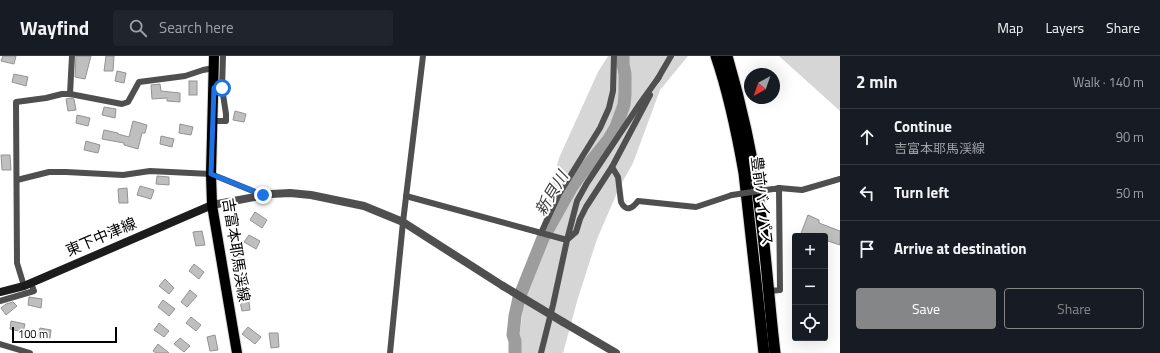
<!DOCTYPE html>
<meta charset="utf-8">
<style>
body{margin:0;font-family:"Titillium Web","Noto Sans JP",sans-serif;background:#20242c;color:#f1f3f6}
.controls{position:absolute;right:12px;bottom:12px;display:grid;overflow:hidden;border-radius:4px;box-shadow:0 4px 16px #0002}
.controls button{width:36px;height:36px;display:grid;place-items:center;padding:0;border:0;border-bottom:1px solid #363941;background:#171b24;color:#f1f3f6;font:20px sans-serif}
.compass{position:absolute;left:744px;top:12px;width:36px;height:36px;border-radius:50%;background:#171b24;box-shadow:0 4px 16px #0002;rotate:220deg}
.scale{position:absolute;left:12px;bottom:10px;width:105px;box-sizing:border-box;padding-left:4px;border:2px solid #000;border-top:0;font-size:11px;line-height:14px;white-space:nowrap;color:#000;-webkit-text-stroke:3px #fff;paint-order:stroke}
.stop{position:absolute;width:12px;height:12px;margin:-9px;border:3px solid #1a73e8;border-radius:50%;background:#fff}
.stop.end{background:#1a73e8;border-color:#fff;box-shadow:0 1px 4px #0008}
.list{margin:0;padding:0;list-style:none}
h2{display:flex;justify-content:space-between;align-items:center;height:52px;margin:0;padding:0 16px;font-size:17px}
h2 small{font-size:13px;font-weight:400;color:#9ea1a6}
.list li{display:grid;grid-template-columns:26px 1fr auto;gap:12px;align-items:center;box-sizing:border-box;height:56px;padding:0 16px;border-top:1px solid #363941}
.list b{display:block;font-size:15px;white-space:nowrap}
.list p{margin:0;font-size:13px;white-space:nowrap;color:#9ea1a6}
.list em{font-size:13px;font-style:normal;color:#9ea1a6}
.actions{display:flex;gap:8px;padding:12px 16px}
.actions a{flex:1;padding:9px 0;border:1px solid #858687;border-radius:4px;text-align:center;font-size:14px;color:#858687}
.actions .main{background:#858687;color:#fff}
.icon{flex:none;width:22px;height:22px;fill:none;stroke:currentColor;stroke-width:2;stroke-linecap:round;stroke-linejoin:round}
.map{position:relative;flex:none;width:840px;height:297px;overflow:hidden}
header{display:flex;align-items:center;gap:24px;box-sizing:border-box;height:56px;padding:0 20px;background:#171b24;border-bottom:1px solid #363941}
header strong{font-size:19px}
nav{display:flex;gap:22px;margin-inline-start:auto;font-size:14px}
.search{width:280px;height:36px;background:#20242c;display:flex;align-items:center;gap:10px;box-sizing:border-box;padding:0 14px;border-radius:4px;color:#9ea1a6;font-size:15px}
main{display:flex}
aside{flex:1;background:#171b24}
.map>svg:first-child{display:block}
</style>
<header>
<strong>Wayfind</strong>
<div class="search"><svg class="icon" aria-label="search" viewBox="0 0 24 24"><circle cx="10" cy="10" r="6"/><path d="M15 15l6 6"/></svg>Search here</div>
<nav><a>Map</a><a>Layers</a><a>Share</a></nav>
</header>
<main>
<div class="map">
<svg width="840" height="297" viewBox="0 0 840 297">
<rect width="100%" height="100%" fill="#fff"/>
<g fill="#d6d6d6">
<polygon points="608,0 688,0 660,34 633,107 619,132 597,183 578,242 563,297 517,297 526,232 559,102 598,16"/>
<polygon points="779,0 840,0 840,55"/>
</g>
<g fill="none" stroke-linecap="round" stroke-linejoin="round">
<polyline stroke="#9d9d9d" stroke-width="13" points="515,297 515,285 513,279 515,260 519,242 543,182 571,132 581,118 609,83 616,71 624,49 625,38 625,18 623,8 623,0"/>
</g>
<g fill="#bfbfbf" stroke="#939393">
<polygon points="3,0 16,0 14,8 1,5"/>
<polygon points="76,0 91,0 85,23 75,21"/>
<polygon points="106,0 114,0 113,15 104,15"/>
<polygon points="117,15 126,17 124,27 115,25"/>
<polygon points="14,18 28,21 26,30 12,26"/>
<rect x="189" y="25" width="8" height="14"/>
<polygon points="160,28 161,35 180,37 180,46 167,45 167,42 152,43 151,29"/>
<polygon points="70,42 74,43 76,54 68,55 66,43"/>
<polygon points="104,51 116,53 115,62 102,59"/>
<polygon points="235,55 246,58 244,66 233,64"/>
<polygon points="77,59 90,62 88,70 76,67"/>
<polygon points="133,65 147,69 145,77 142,77 138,93 124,89 124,87 102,83 104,74 118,77 118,78 129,81"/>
<polygon points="180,68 193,71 191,79 179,77"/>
<polygon points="161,80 174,83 172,91 160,88"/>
<polygon points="86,85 100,89 98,97 84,94"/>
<polygon points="1,99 10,99 11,114 2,114"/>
<polygon points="157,120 169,121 169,129 156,128"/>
<polygon points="140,130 154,134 151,143 137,139"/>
<polygon points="127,132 128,147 119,147 118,133"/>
<polygon points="255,156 267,164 262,172 250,164"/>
<polygon points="808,159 819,164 819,167 840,175 840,189 825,184 825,180 800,180"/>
<polygon points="202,175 205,189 196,190 193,176"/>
<polygon points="249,179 260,185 256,193 244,186"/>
<polygon points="243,201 246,217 236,218 234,202"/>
<polygon points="194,208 204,216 199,223 189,215"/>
<polygon points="165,223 174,232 169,238 159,230"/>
<polygon points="190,234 197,240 187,251 181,246"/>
<polygon points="248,239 250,254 242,255 239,241"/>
<polygon points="29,241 42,243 41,252 28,249"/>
<polygon points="163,244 175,253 169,260 158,251"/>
<polygon points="13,246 17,250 6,259 1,252 6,248"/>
<polygon points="191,261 201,269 196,275 186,267"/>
<polygon points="11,265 25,268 23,276 10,273"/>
<polygon points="159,267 169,275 164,281 154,274"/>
<polygon points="248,271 261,281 255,288 242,278"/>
<polygon points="40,272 51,274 50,282 38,280"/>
<polygon points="269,277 278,277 279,291 271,292"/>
<polygon points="215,279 218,294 210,295 207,281"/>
<polygon points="180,282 190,290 184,296 174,288"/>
<polygon points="158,288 169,297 156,297 153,295"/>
</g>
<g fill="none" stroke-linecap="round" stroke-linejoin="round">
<g stroke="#dbdbdb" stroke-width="12">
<polyline id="primary" points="214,0 211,118 212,149 237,297"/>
</g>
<g stroke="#dbdbdb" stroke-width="13">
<g id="trunk">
<path d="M716,0C729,38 737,77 744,117L764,297"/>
<path d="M727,0C741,48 752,96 759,146C766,196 769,247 775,297"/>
</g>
</g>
<g stroke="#4f4f4f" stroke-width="6">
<polyline points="657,24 671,0"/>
<polyline points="70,38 72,0"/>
<polyline points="213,65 226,65 226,58 222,32 223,0"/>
<path d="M612,111L618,121L621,146C626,156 632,153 638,145L696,151L732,139"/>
<polyline points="17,124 49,116 66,116 123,119 150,115 211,118 263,139"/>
<polyline points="775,133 779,132 802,134 840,123"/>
<polyline points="406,140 567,184"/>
<polyline points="541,177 559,138 600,72 609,52 613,35 614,0"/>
<polyline points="568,183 576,176 580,163 586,151 612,111 650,39"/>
<polyline points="24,230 17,207 16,46 46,42 62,38 70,38 122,48 128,46 139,26 185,20 203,14 214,12"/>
<polyline points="769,235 780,234 779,132"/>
<polyline points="0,245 34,235 31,227"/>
<polyline points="0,288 30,297"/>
<polyline points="390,297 403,166 423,0"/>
<polyline points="541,297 553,249 567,184 577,145 587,127 641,46 659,21"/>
</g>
<g stroke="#4f4f4f" stroke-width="8">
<polyline points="212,149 271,138 290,137 311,139 364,150 403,166 503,230"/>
<polyline points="563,266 616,297"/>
</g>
<polyline stroke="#1c1c1c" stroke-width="8" points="0,236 24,230 212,149"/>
<use href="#primary" stroke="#000" stroke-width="10"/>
<use href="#trunk" stroke="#000" stroke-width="11"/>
<polyline stroke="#4f4f4f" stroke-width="6" points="732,139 773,133"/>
<polyline stroke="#4f4f4f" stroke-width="8" points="503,230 563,266"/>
</g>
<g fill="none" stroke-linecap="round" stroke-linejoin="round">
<polyline stroke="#1a73e8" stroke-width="5" points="222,32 214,32 211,118 263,139"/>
</g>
<g text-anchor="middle" stroke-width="4" stroke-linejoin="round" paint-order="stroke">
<g font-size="15" fill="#000" stroke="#fff">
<text transform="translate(762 145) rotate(83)" y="5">豊前バイパス</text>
<text transform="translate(101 181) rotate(-23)" y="5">東下中津線</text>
<text transform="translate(236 194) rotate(81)" y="5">吉富本耶馬渓線</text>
</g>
<g font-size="16" font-style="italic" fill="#3e3e3e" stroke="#fff">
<text transform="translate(551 137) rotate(-59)" y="6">新貝川</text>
</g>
</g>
</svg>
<div class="controls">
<button>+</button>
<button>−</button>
<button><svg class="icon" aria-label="locate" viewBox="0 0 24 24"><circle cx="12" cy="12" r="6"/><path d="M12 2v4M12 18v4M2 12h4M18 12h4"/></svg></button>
</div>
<svg class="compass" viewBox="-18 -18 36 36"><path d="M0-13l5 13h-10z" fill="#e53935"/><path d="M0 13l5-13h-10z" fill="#9ea1a6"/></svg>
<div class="scale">100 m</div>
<div class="stop" style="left:222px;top:32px"></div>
<div class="stop end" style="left:263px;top:139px"></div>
</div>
<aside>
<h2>2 min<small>Walk · 140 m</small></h2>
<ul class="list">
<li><svg class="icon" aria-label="ahead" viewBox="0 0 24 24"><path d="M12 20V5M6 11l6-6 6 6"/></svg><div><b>Continue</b><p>吉富本耶馬渓線</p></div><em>90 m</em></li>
<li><svg class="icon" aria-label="left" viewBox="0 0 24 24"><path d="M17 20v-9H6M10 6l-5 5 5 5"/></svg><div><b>Turn left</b></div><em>50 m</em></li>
<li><svg class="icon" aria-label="arrive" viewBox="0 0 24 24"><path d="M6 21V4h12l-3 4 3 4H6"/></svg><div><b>Arrive at destination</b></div></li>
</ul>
<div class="actions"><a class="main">Save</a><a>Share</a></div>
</aside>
</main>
